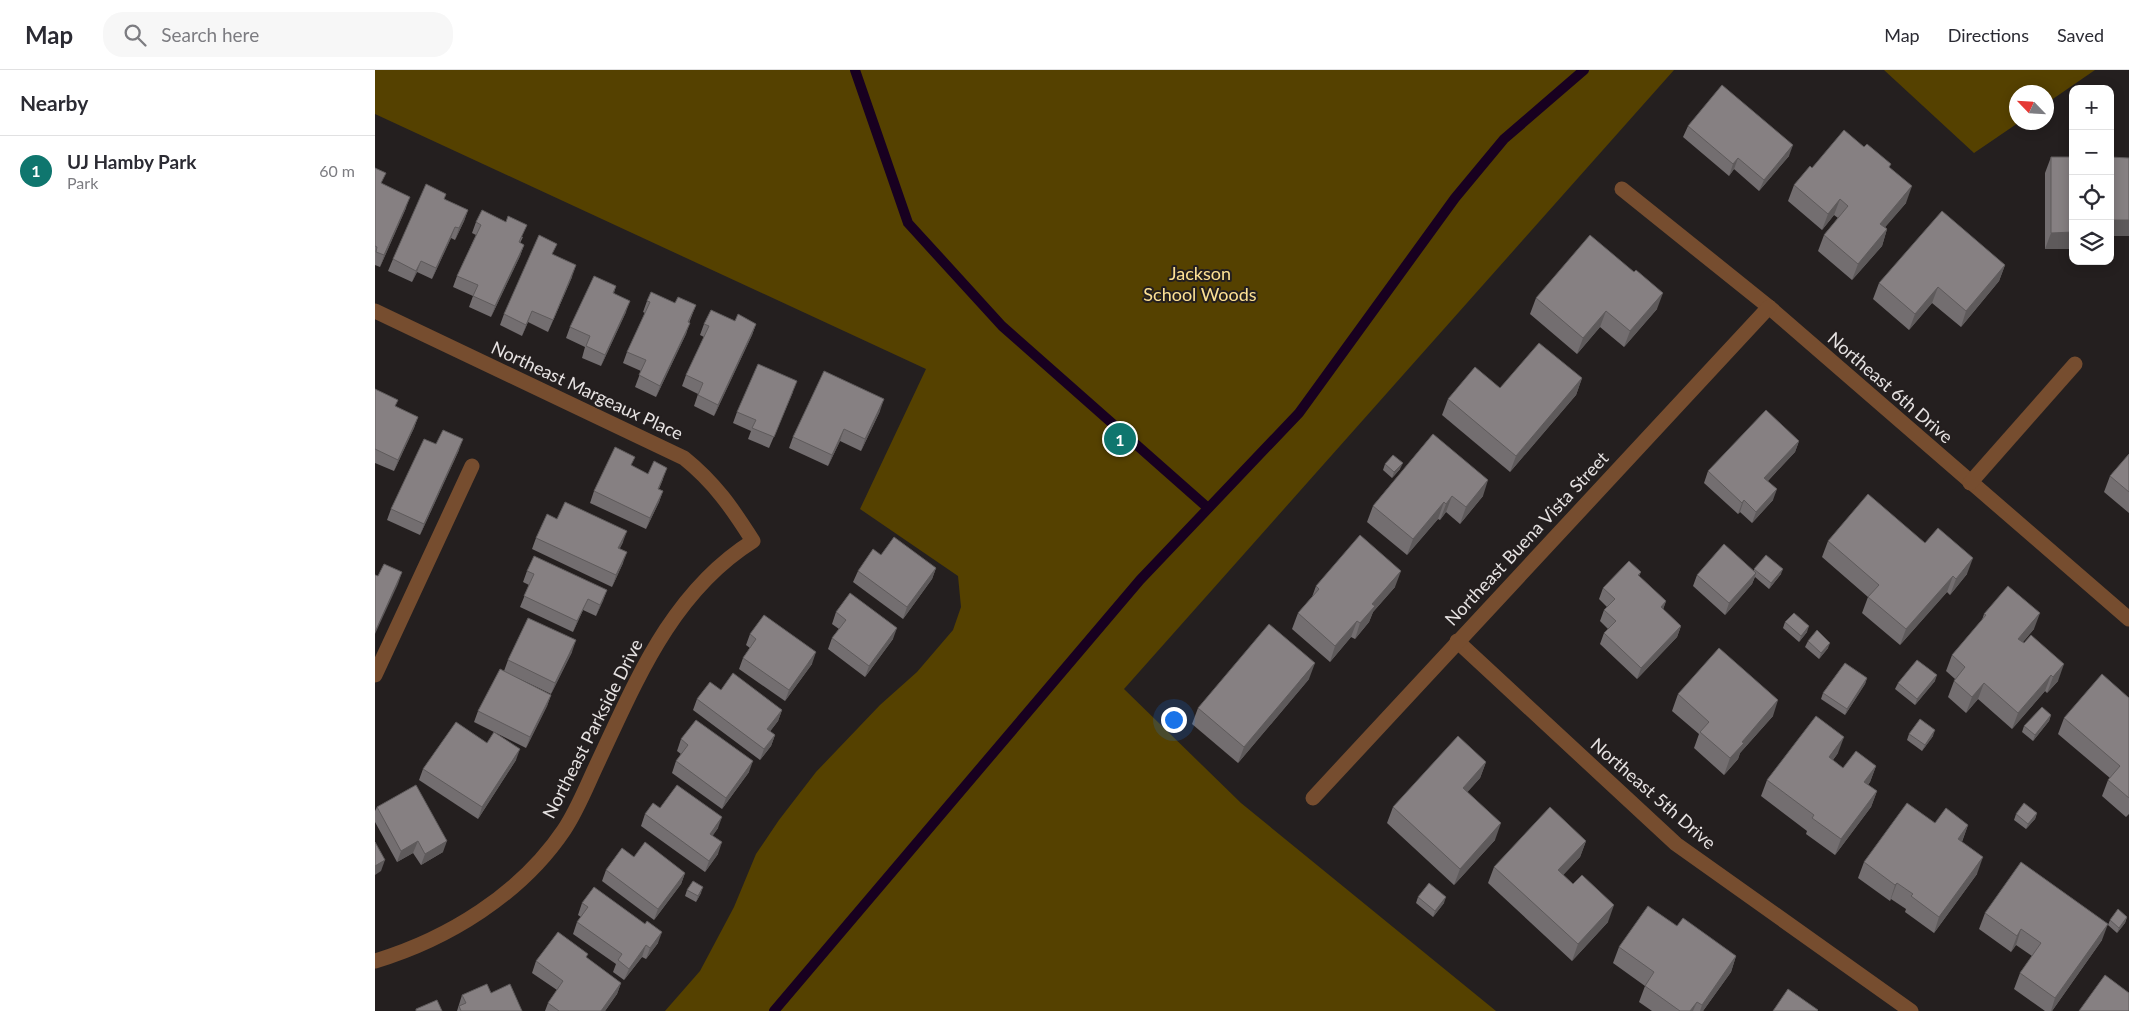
<!DOCTYPE html>
<meta charset="utf-8">
<style>
body{margin:0;font-family:Lato,sans-serif;background:#f7f7f7;color:#2b2b33}
.controls{position:absolute;right:15px;top:15px;display:grid;overflow:hidden;border-radius:10px;box-shadow:0 2px 12px #0003}
.controls button{width:45px;height:45px;display:grid;place-items:center;padding:0;border:0;border-bottom:1px solid #e1e1e2;background:#fff;color:#2b2b33;font:25px sans-serif}
.compass{position:absolute;left:1634px;top:15px;width:45px;height:45px;border-radius:50%;background:#fff;box-shadow:0 2px 12px #0003;rotate:295deg}
.you{position:absolute;left:798px;top:649px;width:18px;height:18px;margin:-12px;border:4px solid #fff;border-radius:50%;background:#1a73e8;box-shadow:0 0 0 8px #1a73e833}
.badge{display:grid;place-items:center;width:32px;height:32px;border-radius:50%;background:#0f766e;color:#fff;font-size:16px;font-weight:700}
.pin{position:absolute;translate:-50% -50%;border:2px solid #fff;box-shadow:0 1px 5px #0006}
.list{margin:0;padding:0;list-style:none}
h2{display:flex;justify-content:space-between;align-items:center;height:65px;margin:0;padding:0 20px;font-size:21px}
h2 small{font-size:16px;font-weight:400;color:#7c7c81}
.list li{display:grid;grid-template-columns:32px 1fr auto;gap:15px;align-items:center;box-sizing:border-box;height:70px;padding:0 20px;border-top:1px solid #e1e1e2}
.list b{display:block;font-size:19px;white-space:nowrap}
.list p{margin:0;font-size:16px;white-space:nowrap;color:#7c7c81}
.list em{font-size:16px;font-style:normal;color:#7c7c81}
.icon{flex:none;width:28px;height:28px;fill:none;stroke:currentColor;stroke-width:2;stroke-linecap:round;stroke-linejoin:round}
.map{position:relative;flex:none;width:1754px;height:941px;overflow:hidden}
header{display:flex;align-items:center;gap:30px;box-sizing:border-box;height:70px;padding:0 25px;background:#fff;border-bottom:1px solid #e1e1e2}
header strong{font-size:24px}
nav{display:flex;gap:28px;margin-inline-start:auto;font-size:18px}
.search{width:350px;height:45px;background:#f7f7f7;display:flex;align-items:center;gap:12px;box-sizing:border-box;padding:0 18px;border-radius:20px;color:#7c7c81;font-size:19px}
main{display:flex}
aside{flex:1;background:#fff}
.map>svg:first-child{display:block}
</style>
<header>
<strong>Map</strong>
<div class="search"><svg class="icon" aria-label="search" viewBox="0 0 24 24"><circle cx="10" cy="10" r="6"/><path d="M15 15l6 6"/></svg>Search here</div>
<nav><a>Map</a><a>Directions</a><a>Saved</a></nav>
</header>
<main>
<aside>
<h2>Nearby<small></small></h2>
<ul class="list">
<li><span class="badge">1</span><div><b>UJ Hamby Park</b><p>Park</p></div><em>60 m</em></li>
</ul>
</aside>
<div class="map">
<svg width="1754" height="941" viewBox="0 0 1754 941">
<rect width="100%" height="100%" fill="#241f1f"/>
<g fill="#554100">
<polygon points="0,0 1299,0 749,619 866,733 1121,941 290,941 325,901 359,837 381,784 404,750 441,702 505,635 542,602 578,560 586,537 583,506 485,439 551,299 0,44"/>
<polygon points="1509,0 1720,0 1672,33 1672,22 1642,22 1643,53 1599,83"/>
</g>
<g fill="none" stroke-linecap="round" stroke-linejoin="round">
<g stroke="#180020" stroke-width="10">
<polyline points="480,0 533,153 627,256 833,438"/>
<polyline points="399,941 765,510 924,343 1080,128 1129,69 1209,0"/>
</g>
<g stroke="#764d2f" stroke-width="15">
<polyline points="1247,119 1394,237 1754,549"/>
<path d="M0,241L309,388C340,413 357,438 378,471C297,522 262,609 223,692C212,715 203,739 189,760C146,824 73,869 0,891"/>
<polyline points="1595,413 1700,294"/>
<polyline points="1082,571 1301,774 1536,941"/>
<polyline points="0,605 97,396"/>
<polyline points="938,728 1394,237"/>
</g>
</g>
<g fill="#736e70">
<polygon points="1313,56 1414,86 1384,121 1359,99 1354,106 1308,67"/>
<polygon points="1676,87 1698,87 1698,179 1670,179 1670,103"/>
<polygon points="0,98 7,114 31,138 5,197 0,195"/>
<polygon points="1437,98 1515,98 1531,133 1510,157 1512,159 1507,176 1477,210 1443,181 1449,165 1463,148 1459,145 1447,160 1413,131 1419,115"/>
<polygon points="71,124 69,129 93,140 89,151 80,170 76,168 57,209 42,202 37,212 13,201 18,189"/>
<polygon points="101,152 148,167 145,173 149,175 145,186 116,247 94,237 98,226 78,217 82,206 101,165 97,163"/>
<polygon points="178,185 197,207 173,262 153,252 147,266 125,255 129,244"/>
<polygon points="1630,195 1624,211 1586,257 1557,233 1534,260 1498,229 1504,213"/>
<polygon points="241,216 239,223 251,242 226,296 207,288 210,277 191,268 195,257"/>
<polygon points="1161,228 1282,239 1249,277 1225,257 1202,284 1155,244"/>
<polygon points="272,231 321,235 314,253 311,264 281,327 260,317 266,301 248,293 252,282 270,243 268,242"/>
<polygon points="360,251 381,254 377,265 339,346 319,336 323,324 307,316 311,305 329,267 325,265 329,254"/>
<polygon points="1207,308 1201,325 1135,402 1067,345 1073,329 1125,318"/>
<polygon points="0,319 20,337 43,347 39,358 19,401 0,393"/>
<polygon points="418,322 394,378 373,369 376,361 358,353 362,342"/>
<polygon points="505,341 486,381 465,371 453,396 414,378 418,367"/>
<polygon points="1058,364 1108,426 1085,454 1071,442 1065,450 1063,449 1032,485 992,452 998,436"/>
<polygon points="1424,371 1420,382 1393,411 1398,430 1377,453 1365,442 1363,444 1329,413 1333,401"/>
<polygon points="61,374 84,380 45,465 12,450 16,439"/>
<polygon points="1754,384 1754,443 1729,422 1735,406"/>
<polygon points="1010,394 1025,399 1017,408 1008,400"/>
<polygon points="257,396 273,404 288,409 284,419 288,421 284,432 271,459 215,433 219,421"/>
<polygon points="182,449 248,472 245,478 248,493 237,517 157,479 161,468"/>
<polygon points="1453,471 1550,473 1592,504 1575,525 1572,522 1525,575 1487,543 1493,527 1447,487"/>
<polygon points="506,485 561,498 557,509 528,549 478,512 483,501"/>
<polygon points="1379,499 1406,504 1394,519 1380,507 1377,514 1350,545 1318,516 1322,505 1379,501"/>
<polygon points="152,501 232,520 221,546 208,540 198,562 145,537 154,515 148,512"/>
<polygon points="1266,502 1264,506 1291,531 1288,539 1306,556 1302,567 1262,609 1225,574 1229,563 1233,559 1225,551 1229,540 1232,537 1224,529 1228,518"/>
<polygon points="941,516 1020,517 998,542 994,552 980,569 976,567 955,592 917,559 923,543 937,527"/>
<polygon points="461,542 518,569 490,607 453,579 457,568 464,559 457,554"/>
<polygon points="1609,544 1659,559 1648,572 1683,611 1672,623 1670,621 1637,659 1603,629 1591,643 1573,627 1579,611 1580,609 1571,601 1577,585 1607,550"/>
<polygon points="1410,552 1432,562 1424,572 1408,558"/>
<polygon points="375,564 437,594 410,631 364,599 368,588 375,578 371,575"/>
<polygon points="1433,571 1453,578 1444,589 1430,577"/>
<polygon points="197,582 176,624 139,606 176,625 172,636 151,678 99,652 103,641 129,601 133,590"/>
<polygon points="1492,608 1490,614 1470,645 1446,629 1448,623"/>
<polygon points="934,609 863,693 817,654 823,638"/>
<polygon points="1560,611 1540,635 1520,619 1523,613"/>
<polygon points="346,620 407,640 403,651 395,661 400,665 396,676 385,690 318,640 322,629"/>
<polygon points="1303,624 1398,646 1365,683 1363,689 1349,705 1319,678 1324,664 1297,641"/>
<polygon points="1754,628 1754,744 1751,747 1727,726 1733,710 1735,708 1683,664 1689,648"/>
<polygon points="1676,645 1674,651 1658,671 1647,662 1649,656"/>
<polygon points="1534,664 1558,666 1547,681 1532,670"/>
<polygon points="306,669 374,702 347,739 297,703 301,691 306,684 302,681"/>
<polygon points="112,673 141,690 103,749 44,710 48,699"/>
<polygon points="1463,683 1458,690 1468,698 1501,696 1495,712 1493,715 1502,721 1496,737 1460,785 1431,764 1432,761 1386,726 1392,710"/>
<polygon points="1111,692 1105,708 1092,722 1120,770 1079,815 1012,753 1018,737"/>
<polygon points="2,737 68,782 46,795 38,783 22,792 0,752 0,741"/>
<polygon points="285,738 343,758 338,765 343,784 330,802 266,756 270,744"/>
<polygon points="1662,743 1660,749 1651,759 1639,750 1641,744"/>
<polygon points="1560,753 1593,755 1587,772 1602,804 1559,863 1530,842 1531,839 1516,829 1515,831 1483,808 1489,792"/>
<polygon points="1211,771 1205,787 1188,805 1233,852 1197,891 1113,813 1119,797"/>
<polygon points="259,787 310,803 306,814 279,850 227,811 231,800"/>
<polygon points="312,820 326,823 321,832 310,826"/>
<polygon points="1043,827 1069,833 1058,847 1041,833"/>
<polygon points="207,833 283,873 271,889 267,887 249,910 238,902 241,894 198,864 202,852 206,847 203,845"/>
<polygon points="1610,843 1727,870 1677,941 1670,941 1639,919 1645,903 1657,886 1641,875 1636,882 1604,859"/>
<polygon points="1752,847 1750,853 1742,863 1733,855 1735,850"/>
<polygon points="1302,856 1361,886 1356,902 1328,941 1277,941 1264,932 1270,916 1238,893 1244,877"/>
<polygon points="212,888 246,913 242,924 230,941 170,941 173,933 182,920 157,903 161,891"/>
<polygon points="87,925 147,941 82,941"/>
</g>
<g fill="#5e5a5b">
<polygon points="1418,75 1414,86 1384,121 1389,110"/>
<polygon points="1363,88 1359,99 1354,106 1358,94"/>
<polygon points="1537,116 1531,133 1499,170 1505,154"/>
<polygon points="35,127 31,138 5,197 9,185"/>
<polygon points="1465,129 1459,145 1447,160 1453,144"/>
<polygon points="93,140 89,151 80,170 84,158"/>
<rect x="1735" y="150" width="19" height="16"/>
<polygon points="80,157 76,168 57,209 61,198"/>
<polygon points="1512,159 1507,176 1477,210 1483,194"/>
<polygon points="1698,162 1698,179 1670,179 1676,163"/>
<polygon points="149,175 145,186 116,247 120,236"/>
<polygon points="46,191 42,202 37,212 41,201"/>
<polygon points="201,195 197,207 173,262 178,250"/>
<polygon points="1630,195 1624,211 1586,257 1591,241"/>
<polygon points="1563,217 1557,233 1534,260 1540,244"/>
<polygon points="1288,223 1282,239 1249,277 1255,261"/>
<polygon points="255,231 251,242 226,296 230,285"/>
<polygon points="157,241 153,252 147,266 151,255"/>
<polygon points="1231,241 1225,257 1202,284 1208,268"/>
<polygon points="315,253 311,264 281,327 285,316"/>
<polygon points="381,254 377,265 339,346 343,335"/>
<polygon points="1207,308 1201,325 1135,402 1141,386"/>
<polygon points="509,329 505,341 486,381 490,369"/>
<polygon points="43,347 39,358 19,401 23,390"/>
<polygon points="469,359 465,371 453,396 457,385"/>
<polygon points="88,369 84,380 45,465 49,454"/>
<polygon points="1424,371 1420,382 1385,419 1389,408"/>
<polygon points="1028,393 1025,399 1017,408 1019,402"/>
<polygon points="292,398 288,409 279,430 283,419"/>
<polygon points="1113,410 1108,426 1085,454 1091,437"/>
<polygon points="1402,419 1398,430 1377,453 1381,442"/>
<polygon points="288,421 284,432 271,459 275,448"/>
<polygon points="1077,426 1071,442 1065,450 1071,434"/>
<polygon points="1369,430 1365,442 1363,444 1367,433"/>
<polygon points="1069,432 1063,449 1032,485 1038,469"/>
<polygon points="252,461 248,472 239,489 243,478"/>
<polygon points="252,482 248,493 237,517 241,505"/>
<polygon points="1598,488 1592,504 1575,525 1581,509"/>
<polygon points="561,498 557,509 528,549 532,537"/>
<polygon points="1408,499 1406,504 1394,519 1396,513"/>
<polygon points="1026,501 1020,517 998,542 994,552 980,569 985,553 997,534"/>
<polygon points="27,502 23,514 0,564 0,562"/>
<polygon points="1381,503 1377,514 1350,545 1354,533"/>
<polygon points="1578,506 1572,522 1525,575 1531,559"/>
<polygon points="232,520 228,531 221,546 225,535"/>
<polygon points="213,529 198,562 202,551"/>
<polygon points="1291,531 1287,543 1286,537"/>
<polygon points="1665,543 1659,559 1637,585 1643,569"/>
<polygon points="982,551 976,567 955,592 960,576"/>
<polygon points="1306,556 1302,567 1262,609 1266,598"/>
<polygon points="1434,556 1432,562 1424,572 1426,566"/>
<polygon points="522,558 518,569 490,607 494,596"/>
<polygon points="201,570 197,582 176,624 180,613"/>
<polygon points="1455,573 1453,578 1444,589 1446,583"/>
<polygon points="441,582 437,594 410,631 414,620"/>
<polygon points="940,593 934,609 863,693 869,677"/>
<polygon points="1689,594 1683,611 1672,623 1678,607"/>
<polygon points="1562,605 1560,611 1540,635 1542,629"/>
<polygon points="1676,605 1670,621 1637,659 1643,643"/>
<polygon points="1492,608 1490,614 1470,645 1472,639"/>
<polygon points="1609,613 1603,629 1591,643 1597,627"/>
<polygon points="176,625 172,636 151,678 155,667"/>
<polygon points="1403,630 1398,646 1365,683 1363,689 1349,705 1355,688 1367,672"/>
<polygon points="407,640 403,651 388,671 392,659"/>
<polygon points="1676,645 1674,651 1658,671 1660,665"/>
<polygon points="1560,660 1558,666 1547,681 1550,675"/>
<polygon points="400,665 396,676 385,690 389,679"/>
<polygon points="1469,667 1463,683 1448,703 1454,687"/>
<polygon points="145,679 141,690 103,749 107,737"/>
<polygon points="378,691 374,702 347,739 351,728"/>
<polygon points="1111,692 1105,708 1082,734 1088,718"/>
<polygon points="1501,696 1495,712 1483,728 1489,712"/>
<polygon points="1502,721 1496,737 1460,785 1466,769"/>
<polygon points="1662,743 1660,749 1651,759 1653,754"/>
<polygon points="347,747 343,758 331,775 335,764"/>
<polygon points="1126,753 1120,770 1079,815 1085,799"/>
<polygon points="1593,755 1587,771 1577,785 1583,769"/>
<polygon points="43,771 38,783 22,792 26,781"/>
<polygon points="72,771 68,782 46,795 50,784"/>
<polygon points="1211,771 1205,787 1177,817 1183,800"/>
<polygon points="347,772 343,784 330,802 334,791"/>
<polygon points="1608,787 1602,804 1559,863 1564,847"/>
<polygon points="10,790 6,801 0,805 0,796"/>
<polygon points="310,803 306,814 279,850 283,839"/>
<polygon points="1522,813 1516,829 1515,831 1520,815"/>
<polygon points="328,817 326,823 321,832 323,826"/>
<polygon points="1071,827 1069,833 1058,847 1060,841"/>
<polygon points="1239,835 1233,852 1197,891 1203,874"/>
<polygon points="1752,847 1750,853 1742,863 1744,858"/>
<polygon points="1733,854 1727,870 1677,941 1676,941 1680,928"/>
<polygon points="1646,859 1641,875 1636,882 1642,866"/>
<polygon points="287,862 283,873 271,889 275,878"/>
<polygon points="271,875 267,887 249,910 254,899"/>
<polygon points="1361,886 1356,902 1328,941 1325,941 1327,935"/>
<polygon points="246,913 242,924 230,941 226,941"/>
<polygon points="1322,932 1318,941 1315,941"/>
</g>
<g fill="#868082" stroke="#5e5a5b">
<polygon points="1347,15 1418,75 1389,110 1363,88 1358,94 1313,56"/>
<polygon points="1469,60 1489,77 1492,74 1516,94 1514,97 1537,116 1505,154 1512,159 1483,194 1449,165 1473,136 1465,129 1453,144 1419,115 1435,96 1437,98"/>
<polygon points="1676,87 1698,87 1698,162 1676,163"/>
<polygon points="1735,87 1754,88 1754,150 1735,150"/>
<polygon points="0,98 11,103 6,113 35,127 9,185 1,182 2,177 0,176"/>
<polygon points="51,114 71,124 69,129 93,140 84,158 80,157 61,198 46,191 41,201 18,189"/>
<polygon points="107,140 131,152 133,146 152,155 144,172 149,175 120,236 98,226 103,215 82,206 106,155 101,152"/>
<polygon points="1567,141 1630,195 1591,241 1563,217 1540,244 1504,213"/>
<polygon points="164,165 182,174 177,184 201,195 178,250 157,241 151,255 129,244"/>
<polygon points="1215,165 1259,202 1261,200 1288,223 1255,261 1231,241 1208,268 1161,228"/>
<polygon points="219,206 241,216 238,223 255,231 230,285 211,276 215,266 195,257"/>
<polygon points="276,222 300,233 303,227 321,235 313,252 315,253 285,316 264,305 271,290 252,282 275,232 272,231"/>
<polygon points="336,240 360,251 363,244 381,254 343,335 323,325 328,313 311,305 334,256 329,254"/>
<polygon points="1164,273 1207,308 1141,386 1073,329 1100,297 1125,318"/>
<polygon points="383,294 422,311 399,367 377,358 381,350 362,342"/>
<polygon points="449,301 509,329 490,369 469,359 457,385 418,367"/>
<polygon points="0,319 23,330 20,336 43,347 23,390 0,379"/>
<polygon points="1391,340 1424,371 1389,408 1402,419 1381,442 1369,430 1367,433 1333,401"/>
<polygon points="68,360 88,369 49,454 16,439 49,369 61,374"/>
<polygon points="1058,364 1113,410 1091,437 1077,426 1071,434 1069,432 1038,469 998,436"/>
<polygon points="240,377 260,387 256,395 273,404 279,391 292,398 283,419 288,421 275,448 219,421"/>
<polygon points="1754,384 1754,422 1735,406"/>
<polygon points="1018,385 1028,393 1019,402 1010,394"/>
<polygon points="1493,424 1550,473 1563,458 1598,488 1581,509 1578,506 1531,559 1493,527 1504,515 1453,471"/>
<polygon points="190,432 252,461 243,478 252,482 241,505 161,468 172,444 182,449"/>
<polygon points="985,465 1026,501 997,534 1000,536 985,553 982,551 960,576 923,543 944,519 941,516"/>
<polygon points="519,467 561,498 532,537 483,501 498,479 506,485"/>
<polygon points="1349,474 1381,503 1354,533 1322,505"/>
<polygon points="1391,485 1408,499 1396,513 1379,499"/>
<polygon points="159,486 232,520 225,535 213,529 202,551 149,526 159,504 152,501"/>
<polygon points="1254,491 1266,502 1263,505 1291,531 1286,537 1306,556 1266,598 1229,563 1241,551 1229,540 1240,529 1228,518"/>
<polygon points="9,494 27,502 0,562 0,505 3,506"/>
<polygon points="1633,516 1665,543 1643,569 1649,573 1656,565 1689,594 1678,607 1676,605 1643,643 1609,613 1597,627 1579,611 1590,597 1577,585 1611,545 1609,544"/>
<polygon points="475,523 522,558 494,596 457,568 471,550 461,542"/>
<polygon points="1419,543 1434,556 1426,566 1410,552"/>
<polygon points="389,545 441,582 414,620 368,588 381,569 375,564"/>
<polygon points="153,548 201,570 180,613 133,590"/>
<polygon points="894,554 940,593 869,677 823,638"/>
<polygon points="1442,560 1455,573 1446,583 1433,571"/>
<polygon points="1344,578 1403,630 1367,672 1369,673 1355,688 1325,662 1334,652 1303,624"/>
<polygon points="1542,590 1562,605 1542,629 1523,613"/>
<polygon points="1470,593 1492,608 1472,639 1448,623"/>
<polygon points="125,599 176,625 155,667 103,641"/>
<polygon points="358,603 407,640 392,659 400,665 389,679 322,629 335,612 346,620"/>
<polygon points="1727,604 1754,628 1754,728 1733,710 1745,696 1689,648"/>
<polygon points="1667,637 1676,645 1660,665 1649,656"/>
<polygon points="1441,646 1469,667 1454,687 1468,698 1481,681 1501,696 1489,712 1502,721 1466,769 1437,748 1439,745 1392,710"/>
<polygon points="1545,649 1560,660 1550,675 1534,664"/>
<polygon points="321,650 378,691 351,728 301,691 313,675 306,669"/>
<polygon points="81,652 112,673 119,662 145,679 107,737 48,699"/>
<polygon points="1083,666 1111,692 1088,718 1126,753 1085,799 1018,737"/>
<polygon points="41,715 72,771 50,784 43,771 26,781 2,737"/>
<polygon points="302,715 347,747 335,764 347,772 334,791 270,744 278,733 285,738"/>
<polygon points="1532,733 1560,753 1571,738 1593,755 1583,769 1608,787 1564,847 1536,826 1538,824 1522,813 1520,815 1489,792"/>
<polygon points="1649,733 1662,743 1653,754 1641,744"/>
<polygon points="1175,737 1211,771 1183,800 1198,814 1207,805 1239,835 1203,874 1119,797"/>
<polygon points="0,772 10,790 0,796"/>
<polygon points="270,772 310,803 283,839 231,800 247,778 259,787"/>
<polygon points="1646,792 1733,854 1680,928 1645,903 1666,873 1646,859 1642,866 1610,843"/>
<polygon points="318,811 328,817 323,826 312,820"/>
<polygon points="1054,813 1071,827 1060,841 1043,827"/>
<polygon points="219,817 270,854 272,851 287,862 275,878 271,875 254,899 243,890 247,884 202,852 213,837 207,833"/>
<polygon points="1273,836 1302,856 1308,848 1361,886 1327,935 1322,932 1315,941 1305,941 1270,916 1279,902 1244,877"/>
<polygon points="1743,839 1752,847 1744,858 1735,850"/>
<polygon points="183,862 213,884 211,887 246,913 226,941 184,941 173,933 188,911 161,891"/>
<polygon points="1730,905 1754,923 1754,941 1704,941"/>
<polygon points="112,914 116,923 135,914 147,941 86,941 84,936 91,933 87,925"/>
<polygon points="1413,919 1443,940 1442,941 1398,941"/>
<polygon points="62,930 67,941 41,941 41,939"/>
</g>
<g text-anchor="middle" stroke-width="4" stroke-linejoin="round" paint-order="stroke">
<g font-size="18" fill="#fde094" stroke="#241f1f">
<text x="825" y="210">Jackson<tspan x="825" dy="21">School Woods</tspan></text>
</g>
<g font-size="18" fill="#e6e2e2" stroke="#241f1f">
<text transform="translate(1515 318) rotate(41)" y="6">Northeast 6th Drive</text>
<text transform="translate(212 321) rotate(25)" y="6">Northeast Margeaux Place</text>
<text transform="translate(1152 469) rotate(-47)" y="6">Northeast Buena Vista Street</text>
<text transform="translate(218 659) rotate(-63)" y="6">Northeast Parkside Drive</text>
<text transform="translate(1278 724) rotate(41)" y="6">Northeast 5th Drive</text>
</g>
</g>
</svg>
<div class="controls">
<button>+</button>
<button>−</button>
<button><svg class="icon" aria-label="locate" viewBox="0 0 24 24"><circle cx="12" cy="12" r="6"/><path d="M12 2v4M12 18v4M2 12h4M18 12h4"/></svg></button>
<button><svg class="icon" aria-label="layers" viewBox="0 0 24 24"><path d="M12 4l9 5-9 5-9-5zM3 14l9 5 9-5"/></svg></button>
</div>
<svg class="compass" viewBox="-18 -18 36 36"><path d="M0-13l5 13h-10z" fill="#e53935"/><path d="M0 13l5-13h-10z" fill="#7c7c81"/></svg>
<div class="you"></div>
<div class="pin badge" style="left:745px;top:369px">1</div>
</div>
</main>
